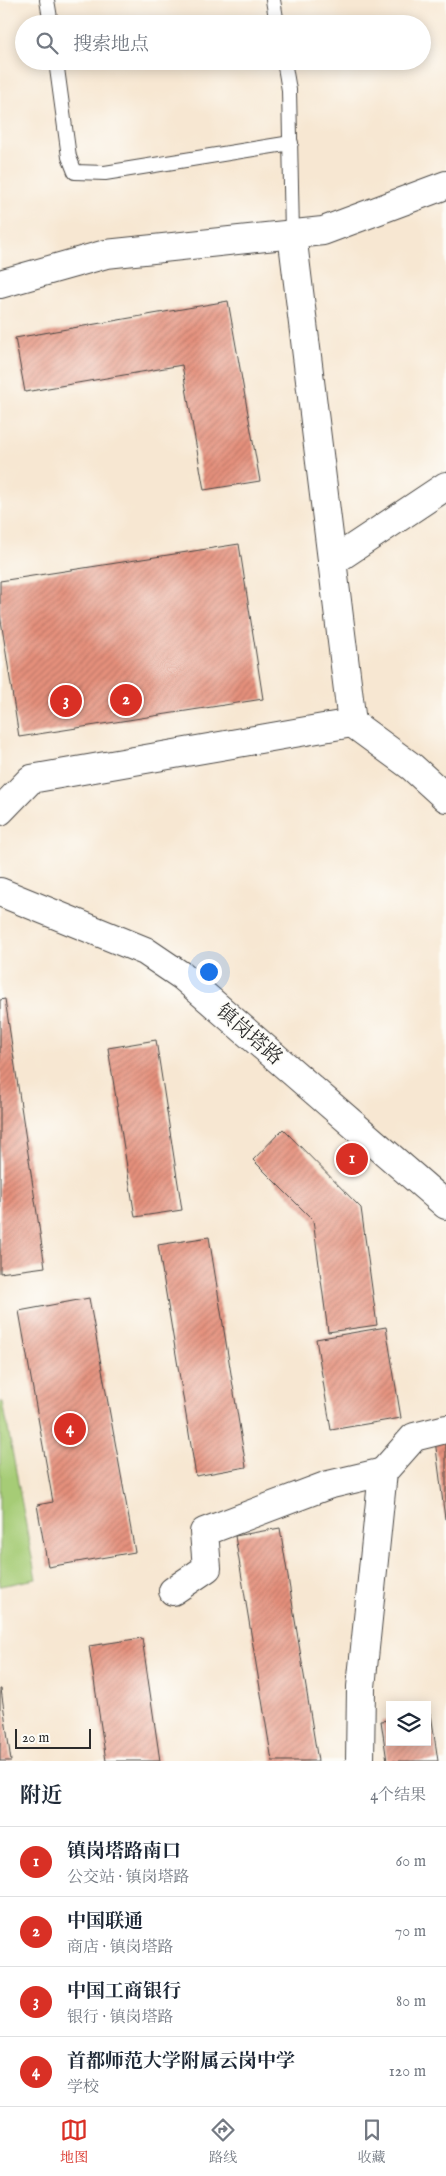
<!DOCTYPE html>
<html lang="zh">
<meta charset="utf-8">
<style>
body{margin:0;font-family:"IM FELL English","Noto Serif SC",serif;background:#f2f2f3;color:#1f2937}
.controls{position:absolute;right:15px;bottom:15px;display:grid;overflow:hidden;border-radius:0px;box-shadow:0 2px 12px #0003}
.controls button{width:45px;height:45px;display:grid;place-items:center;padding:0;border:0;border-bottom:1px solid #e0e1e3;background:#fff;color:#1f2937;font:25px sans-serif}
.scale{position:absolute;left:15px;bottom:12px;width:76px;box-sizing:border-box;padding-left:5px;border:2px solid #2b2b2b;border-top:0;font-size:14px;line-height:18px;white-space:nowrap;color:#2b2b2b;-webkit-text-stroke:4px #fdfcf7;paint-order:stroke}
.you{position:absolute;left:208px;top:971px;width:18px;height:18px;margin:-12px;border:4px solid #fff;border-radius:50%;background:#1a73e8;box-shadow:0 0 0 8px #1a73e833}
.badge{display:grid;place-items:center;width:32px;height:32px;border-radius:50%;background:#d93025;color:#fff;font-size:16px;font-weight:700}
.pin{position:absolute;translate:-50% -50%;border:2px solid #fff;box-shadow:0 1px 5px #0006}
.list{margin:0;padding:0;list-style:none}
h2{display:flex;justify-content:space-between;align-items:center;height:65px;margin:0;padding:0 20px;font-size:21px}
h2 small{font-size:16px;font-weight:400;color:#747a83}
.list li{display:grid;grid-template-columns:32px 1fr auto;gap:15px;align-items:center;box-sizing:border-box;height:70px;padding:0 20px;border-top:1px solid #e0e1e3}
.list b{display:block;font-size:19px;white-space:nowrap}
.list p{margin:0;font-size:16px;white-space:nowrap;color:#747a83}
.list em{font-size:16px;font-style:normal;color:#747a83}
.icon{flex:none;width:28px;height:28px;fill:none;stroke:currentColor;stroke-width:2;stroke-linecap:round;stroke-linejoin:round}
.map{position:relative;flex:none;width:446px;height:1761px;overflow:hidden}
.search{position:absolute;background:#fff;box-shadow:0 2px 12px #0003;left:15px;right:15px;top:15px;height:55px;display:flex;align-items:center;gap:12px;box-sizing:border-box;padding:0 18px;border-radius:28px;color:#747a83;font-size:19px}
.sheet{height:345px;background:#fff}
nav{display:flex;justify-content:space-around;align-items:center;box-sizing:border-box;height:70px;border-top:1px solid #e0e1e3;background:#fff;font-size:14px;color:#747a83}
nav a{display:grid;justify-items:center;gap:2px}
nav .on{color:#d93025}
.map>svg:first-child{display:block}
</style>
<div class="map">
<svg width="446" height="1761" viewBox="0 0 446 1761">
<defs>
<pattern id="building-hatch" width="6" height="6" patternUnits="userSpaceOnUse" patternTransform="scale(1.25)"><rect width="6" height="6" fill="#e5907c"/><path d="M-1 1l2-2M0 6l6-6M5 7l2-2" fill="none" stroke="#ba7666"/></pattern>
</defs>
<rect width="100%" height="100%" fill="#fdfcf7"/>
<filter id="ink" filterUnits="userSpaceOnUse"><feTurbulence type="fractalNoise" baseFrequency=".02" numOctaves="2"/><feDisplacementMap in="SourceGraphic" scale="10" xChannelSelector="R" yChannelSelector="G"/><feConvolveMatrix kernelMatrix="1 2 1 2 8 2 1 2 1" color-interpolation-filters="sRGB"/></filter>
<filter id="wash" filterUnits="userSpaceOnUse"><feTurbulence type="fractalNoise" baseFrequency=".0096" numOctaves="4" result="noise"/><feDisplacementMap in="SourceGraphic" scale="20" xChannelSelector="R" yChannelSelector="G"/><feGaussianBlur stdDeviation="1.12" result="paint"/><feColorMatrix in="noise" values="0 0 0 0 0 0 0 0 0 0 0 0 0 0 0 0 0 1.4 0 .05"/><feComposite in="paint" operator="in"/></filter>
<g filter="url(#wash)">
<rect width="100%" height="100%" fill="#f7e7d2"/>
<polygon fill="#a6cc76" stroke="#687c50" points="0,1402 3,1402 36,1579 0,1586"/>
<g id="blocks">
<g fill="url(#building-hatch)">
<polygon points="228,301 260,481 204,490 182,365 25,392 15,338"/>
<polygon points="239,544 263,699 19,737 0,614 0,581"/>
<polygon points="5,999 45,1267 0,1273 0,1000"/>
<polygon points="156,1040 182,1210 135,1217 108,1048"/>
<polygon points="283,1129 361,1208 377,1325 328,1332 313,1220 253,1160"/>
<polygon points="209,1237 246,1467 196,1476 158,1245"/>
<polygon points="89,1298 135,1552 48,1567 37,1505 53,1502 19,1311"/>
<polygon points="386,1327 401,1418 331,1430 316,1339"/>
<polygon points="446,1439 446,1519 445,1519 435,1440"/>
<polygon points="280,1528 318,1761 272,1761 235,1536"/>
<polygon points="142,1638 160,1761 106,1761 89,1646"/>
<polygon points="0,1689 1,1689 11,1761 0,1761"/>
<polygon points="427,1714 431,1714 438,1761 387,1761 381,1721 390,1720 390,1742 427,1742"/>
</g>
</g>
</g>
<g filter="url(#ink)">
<use href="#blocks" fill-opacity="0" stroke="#4a4744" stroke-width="1"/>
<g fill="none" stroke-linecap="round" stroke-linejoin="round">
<g stroke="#4a4744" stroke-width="16">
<g id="lane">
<polyline points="47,0 51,24"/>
<polyline points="273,0 277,24"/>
<polyline points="56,61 69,157 75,172 105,173 291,143"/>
<polyline points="284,61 289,90 292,234"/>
</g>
</g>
<g stroke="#4a4744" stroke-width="30">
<g id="street">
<polyline points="292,234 352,723 412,767 446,798"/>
<polyline points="0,284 106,254 323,231 446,185"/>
<polyline points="332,562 446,486"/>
<polyline points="0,811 31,779 352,723"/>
<polyline points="173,1591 207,1568 204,1532 328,1485 383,1472"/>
<polyline points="360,1761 361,1687 383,1472 414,1437 446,1429"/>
</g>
</g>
<g stroke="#4a4744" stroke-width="30">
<polyline id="secondary" points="0,892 145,951 182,976 446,1205"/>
</g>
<use href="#lane" stroke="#fff" stroke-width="14"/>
<use href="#street" stroke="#fff" stroke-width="28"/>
<use href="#secondary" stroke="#fff" stroke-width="28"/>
</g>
</g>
<g text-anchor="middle" stroke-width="4" stroke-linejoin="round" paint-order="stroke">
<g font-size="20" fill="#2b2b2b" stroke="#fdfcf7">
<text transform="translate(250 1034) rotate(41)" y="7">镇岗塔路</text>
</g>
</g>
</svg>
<div class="controls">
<button><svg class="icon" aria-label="layers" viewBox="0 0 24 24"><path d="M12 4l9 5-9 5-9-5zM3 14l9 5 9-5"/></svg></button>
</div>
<div class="scale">20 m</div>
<div class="you"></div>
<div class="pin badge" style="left:352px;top:1159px">1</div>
<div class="pin badge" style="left:126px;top:700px">2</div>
<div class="pin badge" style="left:66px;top:701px">3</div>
<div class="pin badge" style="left:70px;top:1429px">4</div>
<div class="search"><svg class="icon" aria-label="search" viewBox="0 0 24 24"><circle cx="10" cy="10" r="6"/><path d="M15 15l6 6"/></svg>搜索地点</div>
</div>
<section class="sheet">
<h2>附近<small>4个结果</small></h2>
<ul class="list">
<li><span class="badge">1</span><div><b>镇岗塔路南口</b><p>公交站 · 镇岗塔路</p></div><em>60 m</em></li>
<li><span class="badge">2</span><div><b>中国联通</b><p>商店 · 镇岗塔路</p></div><em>70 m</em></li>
<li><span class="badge">3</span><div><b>中国工商银行</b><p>银行 · 镇岗塔路</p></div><em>80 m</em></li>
<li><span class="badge">4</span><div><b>首都师范大学附属云岗中学</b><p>学校</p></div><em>120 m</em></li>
</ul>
</section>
<nav>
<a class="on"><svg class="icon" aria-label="map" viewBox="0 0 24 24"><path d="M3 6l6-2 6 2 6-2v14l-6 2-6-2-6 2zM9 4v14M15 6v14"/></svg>地图</a>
<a><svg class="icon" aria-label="directions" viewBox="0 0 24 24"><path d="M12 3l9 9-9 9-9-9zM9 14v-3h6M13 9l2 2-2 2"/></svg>路线</a>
<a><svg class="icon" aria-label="saved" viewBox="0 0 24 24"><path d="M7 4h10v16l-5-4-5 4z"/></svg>收藏</a>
</nav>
